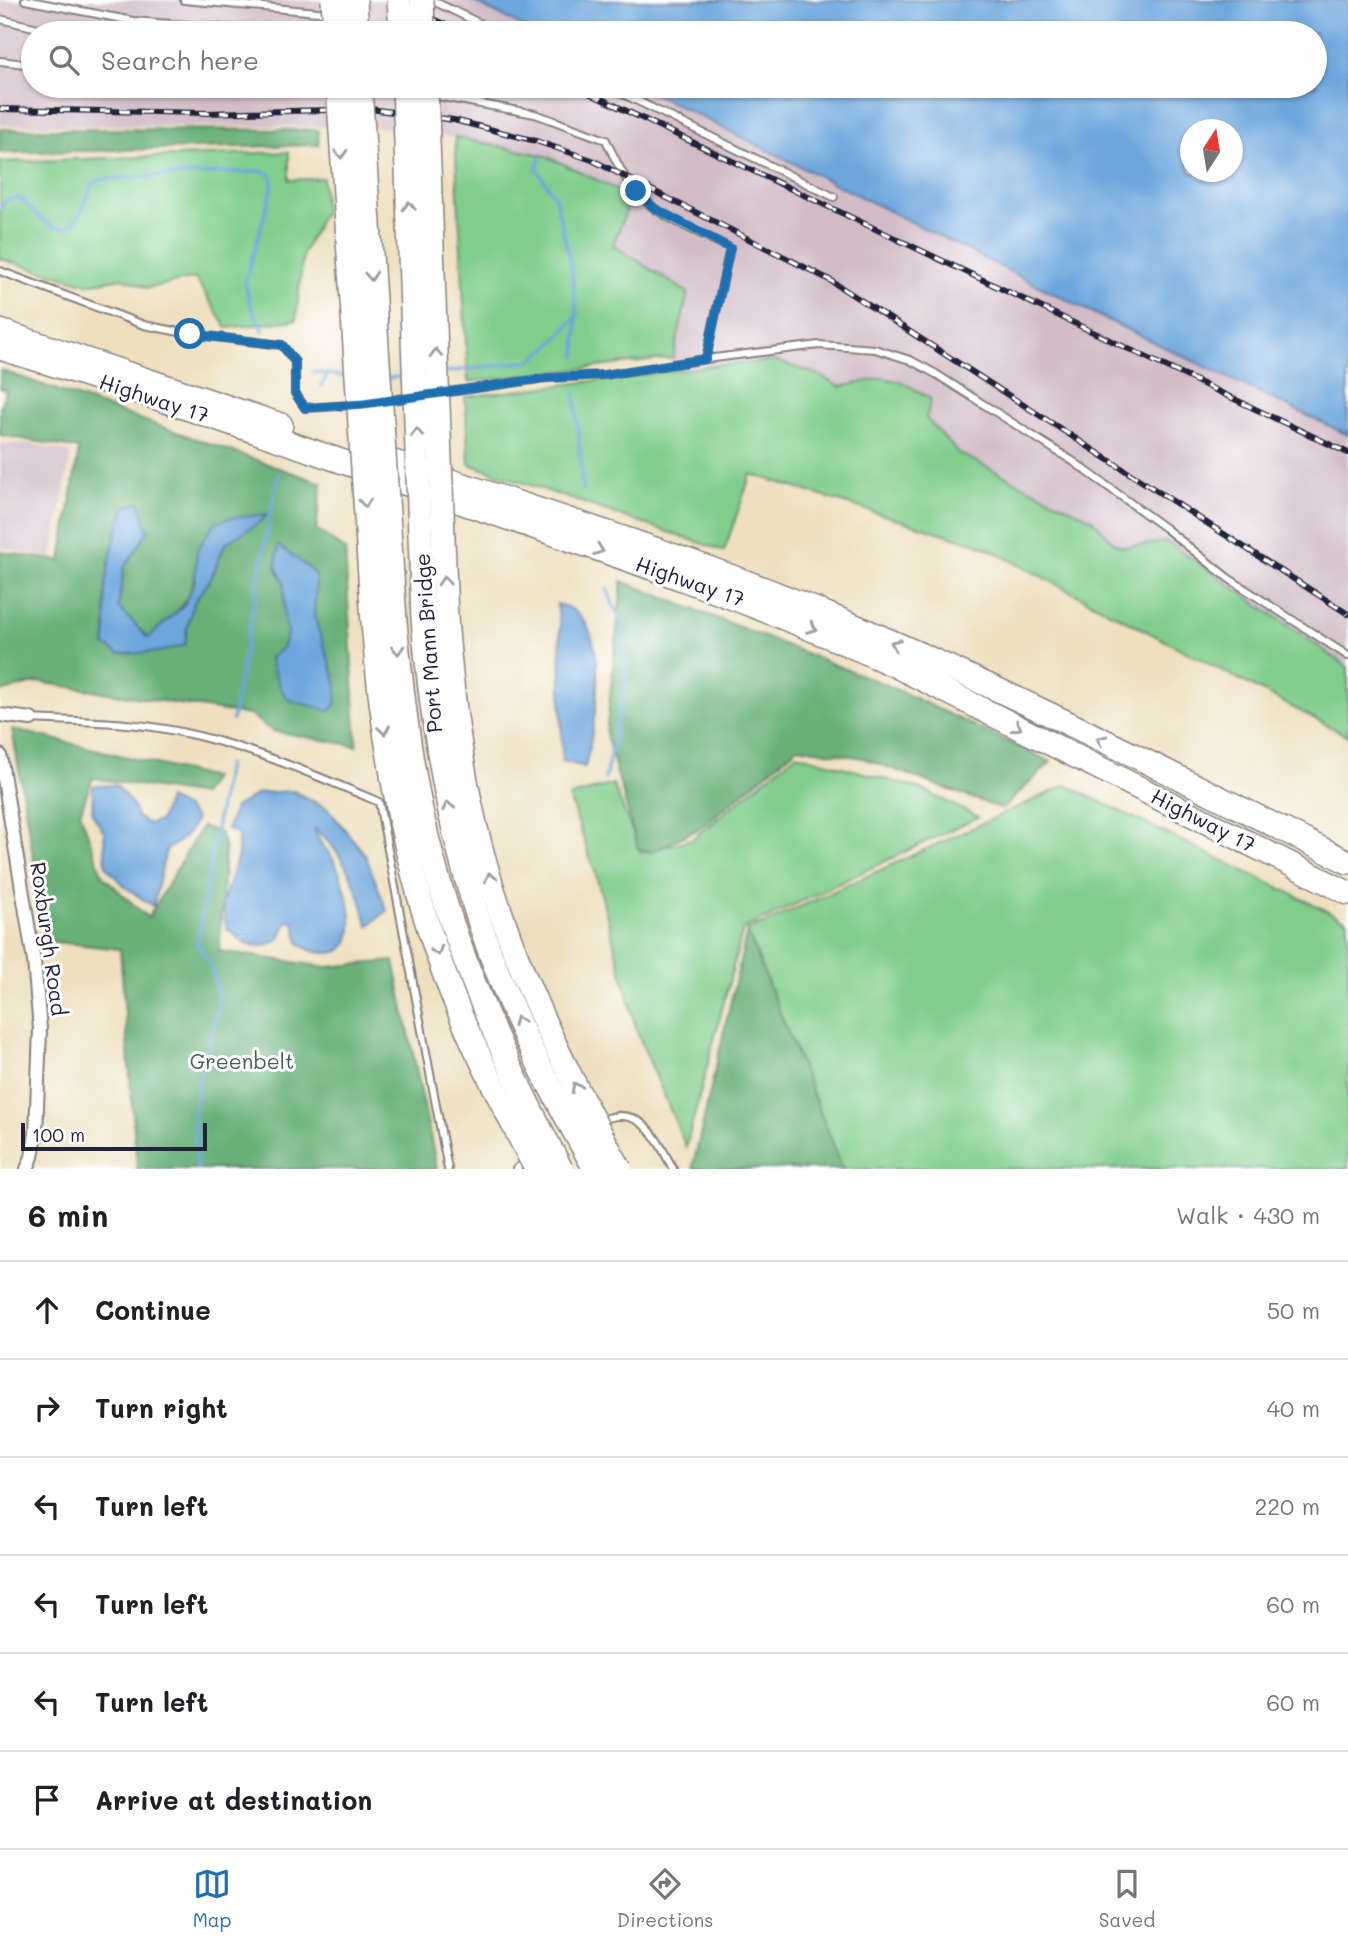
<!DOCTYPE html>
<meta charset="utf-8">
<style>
body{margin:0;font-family:Mali,sans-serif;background:#f2f2f2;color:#202124}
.compass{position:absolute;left:1180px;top:119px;width:63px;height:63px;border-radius:50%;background:#fff;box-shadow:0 2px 5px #0004;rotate:12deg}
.scale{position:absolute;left:21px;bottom:18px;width:186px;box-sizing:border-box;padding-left:7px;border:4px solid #22223b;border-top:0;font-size:19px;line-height:24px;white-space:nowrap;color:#22223b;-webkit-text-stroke:5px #fff;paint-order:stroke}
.stop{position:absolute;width:21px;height:21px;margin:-16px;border:5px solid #1f6fb2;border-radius:50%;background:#fff}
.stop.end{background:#1f6fb2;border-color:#fff;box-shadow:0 2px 7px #0008}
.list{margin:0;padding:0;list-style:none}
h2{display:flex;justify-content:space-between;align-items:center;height:91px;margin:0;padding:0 28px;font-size:30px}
h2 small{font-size:23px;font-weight:400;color:#757577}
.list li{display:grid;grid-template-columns:46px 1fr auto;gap:21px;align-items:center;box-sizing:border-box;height:98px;padding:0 28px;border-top:2px solid #e0e0e0}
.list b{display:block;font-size:26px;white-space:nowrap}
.list em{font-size:23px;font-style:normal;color:#757577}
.icon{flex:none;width:38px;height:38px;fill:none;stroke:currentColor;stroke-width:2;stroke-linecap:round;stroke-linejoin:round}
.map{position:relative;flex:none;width:1348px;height:1169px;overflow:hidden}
.search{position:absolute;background:#fff;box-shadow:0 2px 5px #0004;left:21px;right:21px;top:21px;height:77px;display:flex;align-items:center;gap:18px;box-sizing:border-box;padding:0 24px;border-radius:38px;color:#757577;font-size:26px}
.sheet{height:679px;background:#fff}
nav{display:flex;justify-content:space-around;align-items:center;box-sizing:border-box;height:98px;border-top:2px solid #e0e0e0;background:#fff;font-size:19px;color:#757577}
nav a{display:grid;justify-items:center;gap:4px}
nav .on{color:#1f6fb2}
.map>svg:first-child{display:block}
</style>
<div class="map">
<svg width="1348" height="1169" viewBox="0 0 1348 1169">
<rect width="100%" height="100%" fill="#fff"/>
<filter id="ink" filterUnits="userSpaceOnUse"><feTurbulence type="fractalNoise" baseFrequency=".0143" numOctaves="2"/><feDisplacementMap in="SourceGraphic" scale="14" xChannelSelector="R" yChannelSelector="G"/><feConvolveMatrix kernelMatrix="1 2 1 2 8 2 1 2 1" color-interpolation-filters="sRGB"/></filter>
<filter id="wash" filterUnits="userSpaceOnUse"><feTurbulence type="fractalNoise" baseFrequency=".00686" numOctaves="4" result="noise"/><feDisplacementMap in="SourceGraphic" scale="28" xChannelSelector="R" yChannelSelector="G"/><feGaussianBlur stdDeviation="1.57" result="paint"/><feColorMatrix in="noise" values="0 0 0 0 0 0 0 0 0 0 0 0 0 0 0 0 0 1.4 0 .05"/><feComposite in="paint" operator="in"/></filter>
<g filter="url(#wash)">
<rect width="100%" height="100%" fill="#eee0bf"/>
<g fill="#d2bdc7">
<polygon points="0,0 470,0 535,33 33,33 33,86 639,86 1099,316 1348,435 1348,667 1168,542 1123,547 1114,543 1092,519 958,453 925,418 930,408 931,400 928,397 902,382 883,378 840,387 817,374 775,361 669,371 688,293 613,245 536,153 417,131 370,127 0,125"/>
<polygon points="0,444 32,444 71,453 52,558 0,547"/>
</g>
<g fill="#80cd8c" stroke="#517864" stroke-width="2">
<polygon points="455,137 546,156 614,188 629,203 613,245 688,293 673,358 468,382"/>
<polygon points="289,152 289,180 323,178 324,212 303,253 296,320 227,328 195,278 148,288 123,278 88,284 0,259 0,162"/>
<polygon points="775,361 817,374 840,387 883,378 902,382 928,397 931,400 926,418 958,453 1092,519 1114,543 1123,547 1168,542 1348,667 1348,736 983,546 751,474 724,551 469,464 465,397 720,365"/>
<polygon points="796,754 921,789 978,817 743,929 686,1147 637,1032 597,878 569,797 613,784 641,853 692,839"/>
<polygon points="1066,785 1348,921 1348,1169 843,1169 747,931"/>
</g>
<g fill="#68b078" stroke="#45695a" stroke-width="2" fill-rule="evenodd">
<polygon points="0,129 318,130 319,145 0,153"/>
<path d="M0,370L322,483L316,529L345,550L357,746L272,731L250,715L39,682L0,692V552L61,561L79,449L0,435V408L6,391L0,388ZM116,531H148L124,568L118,607L148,638C184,605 194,602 197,551L225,544L211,578L194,602L187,627L185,645H105L108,628L106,583Z"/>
<polygon points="622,581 889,686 1051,762 1002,809 863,758 798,747 700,828 651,852 638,848 606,734"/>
<polygon points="12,729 213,778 202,795 93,778 80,813 103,876 148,918 202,826 221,834 225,849 219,951 326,967 394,961 437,1169 137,1169 120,949 47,941"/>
<polygon points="747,931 843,1169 694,1169 693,1166"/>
</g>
<g fill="#6ca6dc" stroke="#47648c" stroke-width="2" fill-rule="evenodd">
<path d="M470,0H1348V435L1099,316L639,86H1315V33H535ZM1190,130H1232V172H1190Z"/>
<path d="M140,502L148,531L124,568L118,607L148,638L184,605L195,581L197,551L214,523L230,518L267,514L261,521L225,544L211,578L194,602L187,627L185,645L159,652L119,654L105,645C108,625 104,604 106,583C109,557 116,532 125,507Z"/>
<path d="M278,545L310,569L316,577L314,615L337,685L336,704L330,711C320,707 297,703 290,700C281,695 272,668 270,658L282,648L288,631L284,621V582L276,568Z"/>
<path d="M557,604C617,615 595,725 585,767L562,761L560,625Z"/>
<path d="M116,785L132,804L137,817L149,824L160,821L168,799L186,808L196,819C190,834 179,842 166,850L153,906L125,887L106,866L104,832L92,813L93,786Z"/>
<path d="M293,791L328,809L365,854L387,911L368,926C357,886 347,856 315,829C317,843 328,849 334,861C344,880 370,953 328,953C315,953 310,951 299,943L294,921L287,922L279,940C254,952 247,945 227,929L222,904L238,855V834L227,829L235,807L259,793Z"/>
</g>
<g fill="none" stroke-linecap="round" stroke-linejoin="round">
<g stroke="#6ca6dc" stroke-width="3.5">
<path d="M0,209L7,199L21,198C35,213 61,247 79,215C85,205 87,194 93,184L102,179L262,171L271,175L272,188L245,283L251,306L263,331"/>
<polyline points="576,357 577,317"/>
<polyline points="313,372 348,377"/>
<polyline points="446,372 531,361 551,345 577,316 571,265 555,197 537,169 540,158"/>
<polyline points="386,378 407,376"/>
<polyline points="321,386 328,374"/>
<polyline points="575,394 583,490"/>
<polyline points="232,720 278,474"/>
<polyline points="605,779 627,675 621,623 607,589"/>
<polyline points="197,1169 194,1111 200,1075 219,1005 212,967 197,943 227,764"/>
</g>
</g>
</g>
<g filter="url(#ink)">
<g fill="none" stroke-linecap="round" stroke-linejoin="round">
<g stroke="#88817d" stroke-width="10">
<g id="lane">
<polyline points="25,0 133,21 285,33"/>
<polyline points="184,0 329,13"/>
<polyline points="431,0 500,33"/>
<polyline points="0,19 59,33"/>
<polyline points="0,61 33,65"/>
<polyline points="607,86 834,197"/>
<path d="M432,95L535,114L606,140C615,159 627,186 644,200C666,220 703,234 730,248L706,359"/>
<polyline points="476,103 482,86"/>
<polyline points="0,271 144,325 190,334 282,345 295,362 295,393 305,408 355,405"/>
<polyline points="442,393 546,378 604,375 706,359 819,345 875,349 910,360 936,374 1074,462 1165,528 1228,578 1348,656"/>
<polyline points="387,401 410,397"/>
<path d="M31,719C79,722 129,721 176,731C246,745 313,774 379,802L448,1169"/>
<path d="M598,1122C639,1101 657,1138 673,1169"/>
<polyline points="516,1169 527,1160"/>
</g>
</g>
<g stroke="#88817d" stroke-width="16">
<g id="street">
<polyline points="0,715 31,719"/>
<polyline points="0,755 34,961 40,1029 36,1134 32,1157 27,1169"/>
</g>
</g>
<g stroke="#88817d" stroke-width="26">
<g id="highway">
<polyline points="0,331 281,425"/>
<path d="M0,348C142,391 282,441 422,489C581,543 741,595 894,665L1348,893"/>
<path d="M367,453C523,506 685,554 836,618C1011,691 1179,778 1348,862"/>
</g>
</g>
<use href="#lane" stroke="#fff" stroke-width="6"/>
<use href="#street" stroke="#fff" stroke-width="12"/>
<use href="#highway" stroke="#fff" stroke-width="23"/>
<g stroke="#22223b" stroke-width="6">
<g id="rail">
<polyline points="392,0 463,33"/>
<polyline points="574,86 1348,453"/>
<polyline points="0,109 207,113 370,109 454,120 536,141 592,160 828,279 1348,614"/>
</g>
</g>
<use href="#rail" stroke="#fff" stroke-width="3.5" stroke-dasharray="10" stroke-linecap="butt"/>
<g stroke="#88817d" stroke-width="26" stroke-linecap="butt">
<g id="highway-bridge">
<polyline points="333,0 335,33"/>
<polyline points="355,0 357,33"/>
<polyline points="399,0 401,33"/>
<polyline points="422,0 423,33"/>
<path d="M338,86L373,623C384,758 408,891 461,1016C483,1068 510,1118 536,1169"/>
<path d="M360,86L395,621C403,703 412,785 434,864C463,971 509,1070 561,1169"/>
<path d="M404,86L423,619C434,749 455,872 506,993C531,1054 563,1111 595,1169"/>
<path d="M426,86L446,618C452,695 461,773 481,848C511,962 563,1067 620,1169"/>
</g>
</g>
<use href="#highway-bridge" stroke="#fff" stroke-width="23"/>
</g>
<defs><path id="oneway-chevron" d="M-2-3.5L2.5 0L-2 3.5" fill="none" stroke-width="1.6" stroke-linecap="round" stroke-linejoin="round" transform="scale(1.75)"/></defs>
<g stroke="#9c9ca7">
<use href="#oneway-chevron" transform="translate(341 154) rotate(87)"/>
<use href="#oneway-chevron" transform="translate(409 206) rotate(-92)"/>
<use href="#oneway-chevron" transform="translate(371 276) rotate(86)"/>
<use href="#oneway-chevron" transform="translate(436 353) rotate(-92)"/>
<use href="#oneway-chevron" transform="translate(417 433) rotate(-92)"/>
<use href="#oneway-chevron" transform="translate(365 503) rotate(86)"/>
<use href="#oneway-chevron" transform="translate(599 550) rotate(20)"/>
<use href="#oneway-chevron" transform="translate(444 581) rotate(-93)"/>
<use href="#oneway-chevron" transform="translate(812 628) rotate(22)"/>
<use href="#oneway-chevron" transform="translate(895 644) rotate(-156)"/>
<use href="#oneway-chevron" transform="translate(398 650) rotate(85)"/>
<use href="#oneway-chevron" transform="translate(1017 727) rotate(27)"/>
<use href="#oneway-chevron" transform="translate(384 730) rotate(82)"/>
<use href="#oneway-chevron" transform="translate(1101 740) rotate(-154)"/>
<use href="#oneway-chevron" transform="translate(448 806) rotate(-102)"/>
<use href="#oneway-chevron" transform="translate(490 877) rotate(-107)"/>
<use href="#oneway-chevron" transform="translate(437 951) rotate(72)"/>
<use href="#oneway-chevron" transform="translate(518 1021) rotate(-114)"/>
<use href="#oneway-chevron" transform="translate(576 1087) rotate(-117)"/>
</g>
</g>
<g fill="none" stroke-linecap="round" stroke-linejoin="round" filter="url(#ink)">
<polyline stroke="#1f6fb2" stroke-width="9" points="190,334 282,345 295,362 295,393 305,408 364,404 546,378 604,375 706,359 730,248 654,208 636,191"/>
</g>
<g text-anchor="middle" stroke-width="6" stroke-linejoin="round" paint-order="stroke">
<g font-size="21" fill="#22223b" stroke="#fff">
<text transform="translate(154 399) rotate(18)" y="7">Highway 17</text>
<text transform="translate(690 582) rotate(19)" y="7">Highway 17</text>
<text transform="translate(429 643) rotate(-94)" y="7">Port Mann Bridge</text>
<text transform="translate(1203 821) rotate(27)" y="7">Highway 17</text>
<text transform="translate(48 939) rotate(82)" y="7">Roxburgh Road</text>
</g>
<g font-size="21" fill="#435e57" stroke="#fff">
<text x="242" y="1069">Greenbelt</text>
</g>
</g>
</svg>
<svg class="compass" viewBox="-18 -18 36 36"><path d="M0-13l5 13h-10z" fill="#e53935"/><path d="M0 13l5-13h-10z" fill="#757577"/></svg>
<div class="scale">100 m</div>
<div class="stop" style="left:190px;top:334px"></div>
<div class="stop end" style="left:636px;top:191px"></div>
<div class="search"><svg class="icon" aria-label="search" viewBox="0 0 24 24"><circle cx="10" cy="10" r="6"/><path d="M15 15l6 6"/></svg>Search here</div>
</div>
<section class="sheet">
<h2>6 min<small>Walk · 430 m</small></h2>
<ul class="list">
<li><svg class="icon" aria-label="ahead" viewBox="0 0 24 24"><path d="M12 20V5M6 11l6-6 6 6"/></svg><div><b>Continue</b></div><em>50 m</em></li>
<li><svg class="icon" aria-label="right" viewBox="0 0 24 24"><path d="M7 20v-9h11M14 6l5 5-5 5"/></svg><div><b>Turn right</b></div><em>40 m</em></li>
<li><svg class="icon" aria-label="left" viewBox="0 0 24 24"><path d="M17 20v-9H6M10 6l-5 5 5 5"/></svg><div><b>Turn left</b></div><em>220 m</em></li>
<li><svg class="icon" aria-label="left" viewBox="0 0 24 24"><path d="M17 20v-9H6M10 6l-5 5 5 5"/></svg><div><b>Turn left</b></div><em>60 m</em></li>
<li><svg class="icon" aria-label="left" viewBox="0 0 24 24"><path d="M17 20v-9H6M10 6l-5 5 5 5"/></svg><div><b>Turn left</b></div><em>60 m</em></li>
<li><svg class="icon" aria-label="arrive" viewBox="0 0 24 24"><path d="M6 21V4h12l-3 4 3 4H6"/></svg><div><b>Arrive at destination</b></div></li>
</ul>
</section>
<nav>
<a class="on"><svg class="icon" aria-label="map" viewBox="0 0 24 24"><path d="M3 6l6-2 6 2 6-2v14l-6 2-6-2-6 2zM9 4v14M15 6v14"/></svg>Map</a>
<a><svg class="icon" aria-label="directions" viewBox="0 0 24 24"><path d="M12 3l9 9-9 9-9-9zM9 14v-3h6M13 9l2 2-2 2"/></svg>Directions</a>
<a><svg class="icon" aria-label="saved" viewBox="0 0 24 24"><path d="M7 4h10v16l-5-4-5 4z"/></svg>Saved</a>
</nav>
